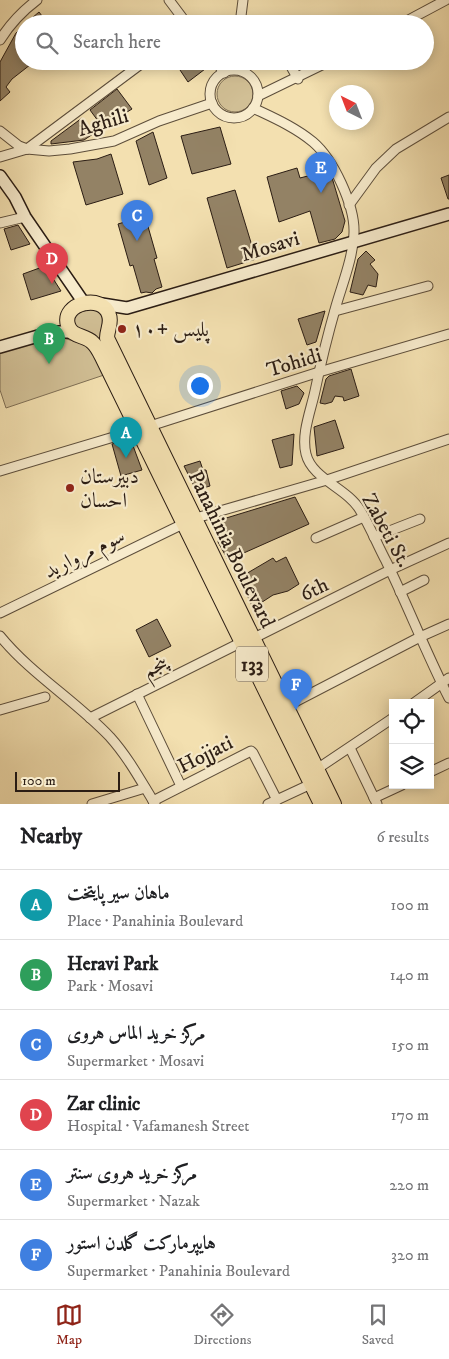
<!DOCTYPE html>
<meta charset="utf-8">
<style>
body{margin:0;font-family:"IM FELL DW Pica",Amiri,serif;background:#f2f2f2;color:#202124}
.controls{position:absolute;right:15px;bottom:15px;display:grid;overflow:hidden;border-radius:0px;box-shadow:0 2px 12px #0003}
.controls button{width:45px;height:45px;display:grid;place-items:center;padding:0;border:0;border-bottom:1px solid #e0e0e0;background:#fff;color:#202124;font:25px sans-serif}
.compass{position:absolute;left:329px;top:85px;width:45px;height:45px;border-radius:50%;background:#fff;box-shadow:0 2px 12px #0003;rotate:318deg}
.scale{position:absolute;left:15px;bottom:12px;width:105px;box-sizing:border-box;padding-left:5px;border:2px solid #2b1d14;border-top:0;font-size:14px;line-height:18px;white-space:nowrap;color:#2b1d14;-webkit-text-stroke:4px #f7ebcc;paint-order:stroke}
.you{position:absolute;left:199px;top:385px;width:18px;height:18px;margin:-12px;border:4px solid #fff;border-radius:50%;background:#1a73e8;box-shadow:0 0 0 8px #1a73e833}
.badge{display:grid;place-items:center;width:32px;height:32px;border-radius:50%;background:#8f2418;color:#fff;font-size:16px;font-weight:700}
.pin{position:absolute;translate:-50% -41px;filter:drop-shadow(0 1px 2px #0008)}
.pin::after{content:'';position:absolute;top:26px;width:18px;height:15px;background:inherit;clip-path:polygon(0 0,100% 0,50% 100%)}
.list{margin:0;padding:0;list-style:none}
h2{display:flex;justify-content:space-between;align-items:center;height:65px;margin:0;padding:0 20px;font-size:21px}
h2 small{font-size:16px;font-weight:400;color:#757577}
.list li{display:grid;grid-template-columns:32px 1fr auto;gap:15px;align-items:center;box-sizing:border-box;height:70px;padding:0 20px;border-top:1px solid #e0e0e0}
.list b{display:block;font-size:19px;white-space:nowrap}
.list p{margin:0;font-size:16px;white-space:nowrap;color:#757577}
.list em{font-size:16px;font-style:normal;color:#757577}
.icon{flex:none;width:28px;height:28px;fill:none;stroke:currentColor;stroke-width:2;stroke-linecap:round;stroke-linejoin:round}
.map{position:relative;flex:none;width:449px;height:804px;overflow:hidden}
.search{position:absolute;background:#fff;box-shadow:0 2px 12px #0003;left:15px;right:15px;top:15px;height:55px;display:flex;align-items:center;gap:12px;box-sizing:border-box;padding:0 18px;border-radius:28px;color:#757577;font-size:19px}
.sheet{height:485px;background:#fff}
nav{display:flex;justify-content:space-around;align-items:center;box-sizing:border-box;height:70px;border-top:1px solid #e0e0e0;background:#fff;font-size:14px;color:#757577}
nav a{display:grid;justify-items:center;gap:2px}
nav .on{color:#8f2418}
.map>svg:first-child{display:block}
</style>
<div class="map">
<svg width="449" height="804" viewBox="0 0 449 804">
<rect width="100%" height="100%" fill="#f3e0b0"/>
<filter id="stains"><feTurbulence type="fractalNoise" baseFrequency=".004" numOctaves="4"/><feColorMatrix values="0 0 0 0 .2 0 0 0 0 .09 0 0 0 0 .02 0 0 0 .5 -.17"/></filter>
<radialGradient id="worn" r=".72"><stop offset=".6" stop-color="#630" stop-opacity="0"/><stop offset="1" stop-color="#630" stop-opacity=".3"/></radialGradient>
<g fill="#d1bf95" stroke="#7e6e54">
<circle cx="235" cy="94" r="18"/>
<path d="M95,308L100,310C105,323 100,331 102,345L74,326V316L78,313Z"/>
<polygon points="60,337 90,346 104,375 6,408 0,390 0,352"/>
</g>
<g fill="#938265" stroke="#2b1d14">
<polygon points="39,12 48,24 25,24"/>
<polygon points="24,25 24,61 35,61 12,79 6,87 10,92 0,101 0,62 16,33"/>
<polygon points="174,61 205,61 209,66 188,82"/>
<polygon points="117,89 132,109 104,126 101,125 90,110"/>
<polygon points="82,118 93,134 84,140 51,144 51,141"/>
<polygon points="220,127 231,164 192,174 181,136"/>
<polygon points="153,132 167,178 149,185 136,141"/>
<polygon points="111,154 123,194 86,205 73,162 97,159"/>
<polygon points="297,168 300,178 327,171 330,174 333,181 345,221 342,232 335,239 319,243 310,211 279,222 267,177"/>
<polygon points="449,175 449,199 448,199 441,178"/>
<polygon points="235,190 256,259 227,268 207,198"/>
<polygon points="145,216 157,258 154,259 162,287 156,289 152,293 146,292 141,293 133,265 130,266 118,224"/>
<polygon points="18,225 30,244 11,250 4,229"/>
<polygon points="366,251 375,260 370,264 378,274 376,287 368,285 363,295 350,292 358,259"/>
<polygon points="45,266 61,291 31,300 23,274"/>
<polygon points="325,311 316,342 307,345 298,319"/>
<polygon points="351,369 359,396 344,401 343,397 335,396 332,402 325,404 320,403 326,379 329,376"/>
<polygon points="297,386 304,393 299,404 286,409 281,391"/>
<polygon points="335,420 344,448 317,456 314,427"/>
<polygon points="294,434 292,465 280,468 272,440"/>
<polygon points="124,441 132,443 142,470 121,476 112,444"/>
<polygon points="200,461 203,470 206,470 210,486 196,490 184,466"/>
<polygon points="295,497 309,524 228,560 218,542 223,519"/>
<polygon points="286,557 299,584 288,591 273,595 253,608 239,578 273,558 276,562"/>
<polygon points="157,619 171,646 149,657 136,630"/>
</g>
<g fill="none" stroke-linecap="round" stroke-linejoin="round">
<g stroke="#5d4e3b" stroke-width="11">
<g id="street">
<polyline points="169,0 187,24"/>
<polyline points="240,24 243,0"/>
<polyline points="401,24 446,0"/>
<path d="M0,40C10,24 21,12 37,0"/>
<polyline points="216,61 224,73"/>
<polyline points="288,61 298,79"/>
<circle cx="234" cy="94" r="24"/>
<polyline points="258,96 330,61"/>
<path d="M253,108C274,118 295,127 313,142C333,159 355,205 354,233C353,257 343,282 336,306C328,334 321,362 315,391C311,410 301,434 306,454C312,479 347,488 360,510C370,526 377,544 386,561C408,606 426,653 449,698"/>
<polyline points="0,131 19,146 27,149"/>
<polyline points="27,149 145,61"/>
<polyline points="0,157 27,149 49,151 70,149 114,141 159,121 212,103"/>
<polyline points="349,205 376,168 396,149 449,117"/>
<polyline points="0,223 25,217"/>
<polyline points="335,311 428,286"/>
<polyline points="150,426 319,372 449,334"/>
<polyline points="0,471 137,430"/>
<polyline points="196,518 327,480 449,439"/>
<polyline points="374,537 420,519"/>
<polyline points="316,538 364,517"/>
<polyline points="400,592 424,580"/>
<polyline points="0,613 183,524"/>
<path d="M0,636C31,674 76,701 110,737C128,757 141,781 155,804"/>
<polyline points="254,638 390,570 449,543"/>
<polyline points="137,694 181,786"/>
<polyline points="414,703 449,678"/>
<polyline points="287,706 420,637 449,624"/>
<polyline points="0,710 45,697"/>
<polyline points="90,718 236,645"/>
<polyline points="350,748 377,804"/>
<polyline points="317,769 393,718"/>
<polyline points="430,772 449,763"/>
<polyline points="374,798 402,785"/>
<polyline points="153,801 251,751 253,753 277,800"/>
<polyline points="92,804 145,788"/>
<polyline points="268,804 311,784"/>
</g>
</g>
<g stroke="#2b1d14" stroke-width="14">
<g id="secondary">
<polyline points="0,176 15,197 25,217 84,303"/>
<polyline points="102,304 127,308 449,214"/>
<polyline points="0,347 52,332 72,332"/>
</g>
</g>
<g stroke="#2b1d14" stroke-width="16">
<path id="primary" d="M321,804L103,359C100,353 97,346 92,342C85,335 71,337 68,325C61,303 103,293 109,315C112,323 107,330 107,338L334,804"/>
</g>
<use href="#street" stroke="#f7ebcc" stroke-width="9"/>
<use href="#secondary" stroke="#f7ebcc" stroke-width="11"/>
<use href="#primary" stroke="#f3e0b0" stroke-width="14"/>
</g>
<g fill="#8f2418" stroke="#f7ebcc" stroke-width="2">
<circle cx="122" cy="329" r="5"/>
<circle cx="70" cy="488" r="5"/>
</g>
<g text-anchor="middle" stroke-width="4.5" stroke-linejoin="round" paint-order="stroke">
<rect fill="#f7ebcc" stroke="#685b4b" stroke-width="1" x="236" y="646.5" width="32" height="35" rx="4"/>
<g font-size="20" font-weight="bold" fill="#2b1d14">
<text x="252" y="671">133</text>
</g>
<g font-size="21" fill="#2b1d14" stroke="#f7ebcc">
<text transform="translate(103 122) rotate(-17)" y="7">Aghili</text>
<text transform="translate(270 246) rotate(-17)" y="7">Mosavi</text>
<text transform="translate(294 362) rotate(-17)" y="7">Tohidi</text>
<text transform="translate(387 530) rotate(61)" y="7">Zabeti St.</text>
<text transform="translate(232 549) rotate(64)" y="7">Panahinia Boulevard</text>
<text transform="translate(84 553) rotate(-26)" y="7">سوم مروارید</text>
<text transform="translate(314 589) rotate(-26)" y="7">6th</text>
<text transform="translate(155 666) rotate(-26)" y="7">پنجم</text>
<text transform="translate(205 754) rotate(-27)" y="7">Hojjati</text>
</g>
<g font-size="21" fill="#2b1d14" stroke="#f7ebcc" text-anchor="start">
<text x="132" y="336">پلیس +۱۰</text>
<text x="80" y="483">دبیرستان<tspan x="80" dy="24">احسان</tspan></text>
</g>
</g>
<rect width="100%" height="100%" filter="url(#stains)"/>
<rect width="100%" height="100%" fill="url(#worn)"/>
</svg>
<div class="controls">
<button><svg class="icon" aria-label="locate" viewBox="0 0 24 24"><circle cx="12" cy="12" r="6"/><path d="M12 2v4M12 18v4M2 12h4M18 12h4"/></svg></button>
<button><svg class="icon" aria-label="layers" viewBox="0 0 24 24"><path d="M12 4l9 5-9 5-9-5zM3 14l9 5 9-5"/></svg></button>
</div>
<svg class="compass" viewBox="-18 -18 36 36"><path d="M0-13l5 13h-10z" fill="#e53935"/><path d="M0 13l5-13h-10z" fill="#757577"/></svg>
<div class="scale">100 m</div>
<div class="you"></div>
<div class="pin badge" style="left:126px;top:458px;background:#0f9aa8">A</div>
<div class="pin badge" style="left:49px;top:364px;background:#2e9e5b">B</div>
<div class="pin badge" style="left:137px;top:241px;background:#3f7fe0">C</div>
<div class="pin badge" style="left:52px;top:284px;background:#e0444e">D</div>
<div class="pin badge" style="left:321px;top:193px;background:#3f7fe0">E</div>
<div class="pin badge" style="left:296px;top:710px;background:#3f7fe0">F</div>
<div class="search"><svg class="icon" aria-label="search" viewBox="0 0 24 24"><circle cx="10" cy="10" r="6"/><path d="M15 15l6 6"/></svg>Search here</div>
</div>
<section class="sheet">
<h2>Nearby<small>6 results</small></h2>
<ul class="list">
<li><span class="badge" style="background:#0f9aa8">A</span><div><b>ماهان سیر پایتخت</b><p>Place · Panahinia Boulevard</p></div><em>100 m</em></li>
<li><span class="badge" style="background:#2e9e5b">B</span><div><b>Heravi Park</b><p>Park · Mosavi</p></div><em>140 m</em></li>
<li><span class="badge" style="background:#3f7fe0">C</span><div><b>مرکز خرید الماس هروی</b><p>Supermarket · Mosavi</p></div><em>150 m</em></li>
<li><span class="badge" style="background:#e0444e">D</span><div><b>Zar clinic</b><p>Hospital · Vafamanesh Street</p></div><em>170 m</em></li>
<li><span class="badge" style="background:#3f7fe0">E</span><div><b>مرکز خرید هروی سنتر</b><p>Supermarket · Nazak</p></div><em>220 m</em></li>
<li><span class="badge" style="background:#3f7fe0">F</span><div><b>هایپرمارکت گلدن استور</b><p>Supermarket · Panahinia Boulevard</p></div><em>320 m</em></li>
</ul>
</section>
<nav>
<a class="on"><svg class="icon" aria-label="map" viewBox="0 0 24 24"><path d="M3 6l6-2 6 2 6-2v14l-6 2-6-2-6 2zM9 4v14M15 6v14"/></svg>Map</a>
<a><svg class="icon" aria-label="directions" viewBox="0 0 24 24"><path d="M12 3l9 9-9 9-9-9zM9 14v-3h6M13 9l2 2-2 2"/></svg>Directions</a>
<a><svg class="icon" aria-label="saved" viewBox="0 0 24 24"><path d="M7 4h10v16l-5-4-5 4z"/></svg>Saved</a>
</nav>
